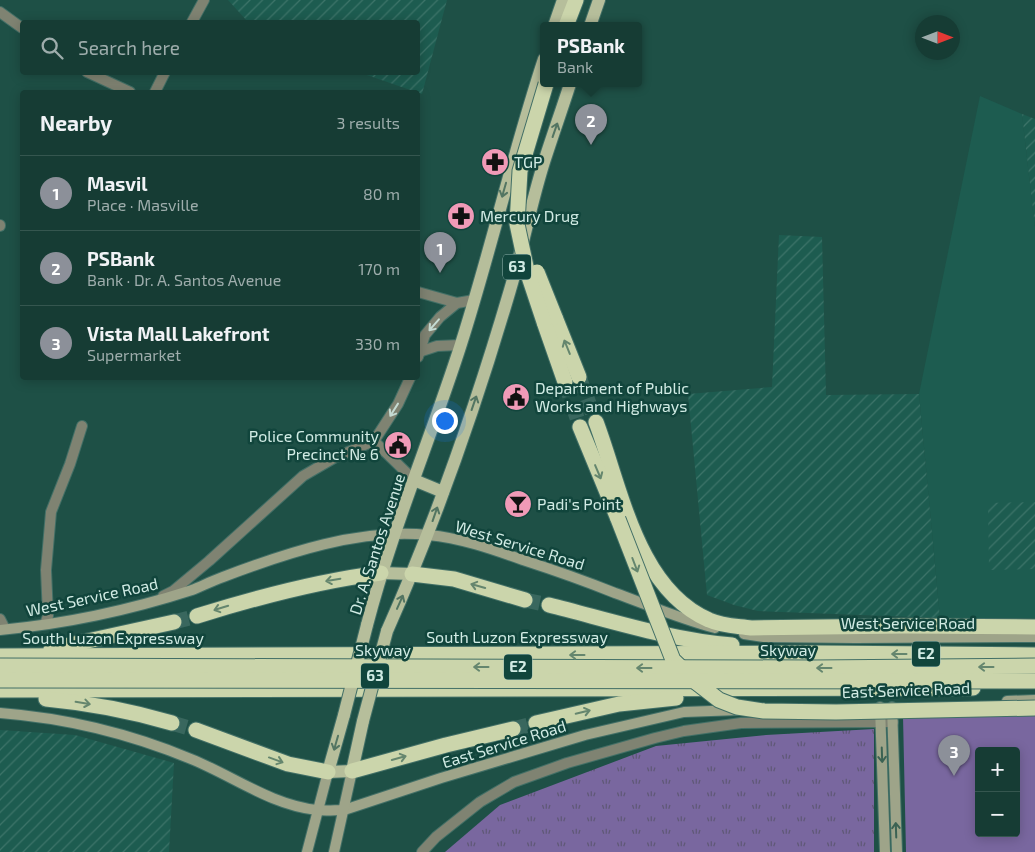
<!DOCTYPE html>
<meta charset="utf-8">
<style>
body{margin:0;font-family:"Exo 2",sans-serif;background:#234740;color:#f1f3f6}
.controls{position:absolute;right:15px;bottom:15px;display:grid;overflow:hidden;border-radius:5px;box-shadow:0 2px 12px #0003}
.controls button{width:45px;height:45px;display:grid;place-items:center;padding:0;border:0;border-bottom:1px solid #35564f;background:#163c34;color:#f1f3f6;font:25px sans-serif}
.compass{position:absolute;left:915px;top:15px;width:45px;height:45px;border-radius:50%;background:#163c34;box-shadow:0 2px 12px #0003;rotate:90deg}
.you{position:absolute;left:444px;top:420px;width:18px;height:18px;margin:-12px;border:4px solid #fff;border-radius:50%;background:#1a73e8;box-shadow:0 0 0 8px #1a73e833}
.badge{display:grid;place-items:center;width:32px;height:32px;border-radius:50%;background:#8c9099;color:#fff;font-size:16px;font-weight:700}
.pin{position:absolute;translate:-50% -41px;filter:drop-shadow(0 1px 2px #0008)}
.pin::after{content:'';position:absolute;top:26px;width:18px;height:15px;background:inherit;clip-path:polygon(0 0,100% 0,50% 100%)}
.popup{position:absolute;left:540px;top:22px;width:102px;height:65px;box-sizing:border-box;display:grid;place-content:center;border-radius:5px;background:#163c34;filter:drop-shadow(0 1px 4px #0005);font-size:16px;white-space:nowrap;color:#9eadac}
.popup b{font-size:19px;color:#f1f3f6}
.popup::after{content:'';position:absolute;left:50%;top:100%;margin-left:-10px;border:10px solid transparent;border-top-color:#163c34}
.list{margin:0;padding:0;list-style:none}
h2{display:flex;justify-content:space-between;align-items:center;height:65px;margin:0;padding:0 20px;font-size:21px}
h2 small{font-size:16px;font-weight:400;color:#9eadac}
.list li{display:grid;grid-template-columns:32px 1fr auto;gap:15px;align-items:center;box-sizing:border-box;height:75px;padding:0 20px;border-top:1px solid #35564f}
.list b{display:block;font-size:19px;white-space:nowrap}
.list p{margin:0;font-size:16px;white-space:nowrap;color:#9eadac}
.list em{font-size:16px;font-style:normal;color:#9eadac}
.icon{flex:none;width:28px;height:28px;fill:none;stroke:currentColor;stroke-width:2;stroke-linecap:round;stroke-linejoin:round}
.map{position:relative;flex:none;width:1035px;height:852px;overflow:hidden}
.search{position:absolute;background:#163c34;box-shadow:0 2px 12px #0003;left:20px;top:20px;width:400px;height:55px;display:flex;align-items:center;gap:12px;box-sizing:border-box;padding:0 18px;border-radius:5px;color:#9eadac;font-size:19px}
.panel{position:absolute;background:#163c34;box-shadow:0 2px 12px #0003;left:20px;top:90px;width:400px;height:290px;border-radius:5px}
.map>svg:first-child{display:block}
</style>
<div class="map">
<svg width="1035" height="852" viewBox="0 0 1035 852">
<defs>
<pattern id="industrial-furrows" width="10" height="10" patternUnits="userSpaceOnUse" patternTransform="scale(1.25)"><rect width="10" height="10" fill="#1d5c50"/><path d="M-1 1l2-2M0 10L10 0M9 11l2-2" fill="none" stroke="#3d7469"/></pattern>
<pattern id="grass-tufts" width="24" height="20" patternUnits="userSpaceOnUse" patternTransform="scale(1.25)"><rect width="24" height="20" fill="#79679f"/><path d="M3 7l-1-3M5 7V3M7 7l1-3M15 17l-1-3M17 17v-4M19 17l1-3" fill="none" stroke="#5f5876"/></pattern>
</defs>
<rect width="100%" height="100%" fill="#1e5046"/>
<polygon fill="#1d5c50" points="980,96 1022,114 1035,228 1035,618 940,618 919,394"/>
<g fill="url(#industrial-furrows)">
<polygon points="228,0 447,0 422,94 361,73 418,72 418,22 248,22"/>
<polygon points="1022,114 1035,119 1035,228"/>
<polygon points="779,235 822,237 826,395 919,394 940,618 758,611 734,605 707,595 688,394 772,387"/>
<polygon points="1035,502 1035,569 989,570 988,503"/>
<polygon points="0,730 75,735 174,763 169,852 0,852"/>
</g>
<polygon fill="url(#grass-tufts)" points="874,729 874,852 445,852 500,805 656,746 766,735"/>
<path fill="#79679f" fill-rule="evenodd" d="M903,716H1035V852H906ZM979,751H1016V833H979Z"/>
<g fill="none" stroke-linecap="round" stroke-linejoin="round">
<g stroke="#39675e" stroke-width="15" stroke-dasharray="15 8" stroke-linecap="butt">
<polyline points="579,377 596,422"/>
<polyline points="565,382 580,427"/>
<polyline points="525,600 549,605"/>
<polyline points="174,622 197,616"/>
<polyline points="172,723 196,730"/>
<polyline points="513,729 536,723"/>
</g>
<g stroke="#426f66" stroke-width="12">
<g id="street">
<polyline points="0,12 22,28"/>
<polyline points="192,22 204,0"/>
<polyline points="87,72 130,92"/>
<polyline points="155,92 165,72"/>
<polyline points="0,225 0,226"/>
<polyline points="418,292 457,303"/>
<polyline points="419,352 437,346 460,345"/>
<polyline points="418,357 425,335 440,317 457,303 474,300"/>
<polyline points="374,441 414,480"/>
<polyline points="163,596 173,591 209,561 303,476 334,458 374,441 398,404 410,378"/>
<polyline points="0,619 5,629"/>
<polyline points="45,624 48,616 46,570 51,512 70,464 82,426"/>
<polyline points="422,852 436,837 480,802 514,782 567,763 655,738 684,731 741,723 893,722"/>
</g>
</g>
<g stroke="#426f66" stroke-width="12">
<g id="secondary">
<path d="M0,630C65,624 130,610 192,590C202,586 212,581 223,577C286,553 360,528 428,535C461,538 492,549 523,560C554,570 585,581 615,593C648,605 681,619 715,628"/>
<polyline points="744,634 764,637 855,638 1035,637"/>
<polyline points="1007,701 1035,700"/>
<polyline points="880,707 885,852"/>
<polyline points="892,707 897,852"/>
<path d="M0,713C65,718 131,734 191,759C233,776 271,805 317,810C326,811 335,810 344,810L441,778L585,735L684,712L738,710"/>
<polyline points="307,852 328,772"/>
<polyline points="334,852 352,771"/>
</g>
</g>
<g stroke="#426f66" stroke-width="14">
<g id="primary">
<polyline points="554,26 563,0"/>
<polyline points="590,26 599,0"/>
<polyline points="414,480 443,492"/>
<polyline points="381,573 412,574"/>
<path d="M367,625C392,529 431,438 461,344C491,250 513,153 544,59"/>
<path d="M387,631C436,521 476,406 510,290C523,247 531,202 545,159C553,134 562,109 570,84"/>
<polyline points="344,715 328,772 352,771 363,721"/>
</g>
</g>
<g stroke="#426f66" stroke-width="17">
<g id="highway">
<polyline points="566,26 576,0"/>
<polyline points="555,317 579,377"/>
<polyline points="544,322 565,382"/>
<path d="M596,422C621,488 637,589 709,620C722,626 737,626 751,628L903,626L1035,627"/>
<polyline points="580,427 618,519"/>
<polyline points="412,574 454,579 525,600"/>
<path d="M549,605C609,620 670,640 732,645"/>
<path d="M197,616C258,597 318,581 381,573"/>
<polyline points="51,649 174,622"/>
<polyline points="0,656 818,653 1035,655"/>
<polyline points="0,690 973,688"/>
<path d="M46,699C89,703 131,711 172,723"/>
<polyline points="536,723 619,704 676,698"/>
<polyline points="196,730 288,764 328,772"/>
<polyline points="352,771 446,745 513,729"/>
</g>
</g>
<use href="#street" stroke="#7f8372" stroke-width="10"/>
<use href="#secondary" stroke="#9ea489" stroke-width="10"/>
<use href="#primary" stroke="#b6be9b" stroke-width="12"/>
<use href="#highway" stroke="#cbd5ab" stroke-width="15"/>
<g stroke="#426f66" stroke-width="14" stroke-linecap="butt">
<g id="primary-bridge">
<polyline points="344,715 367,625"/>
<polyline points="363,721 387,631"/>
</g>
</g>
<g stroke="#426f66" stroke-width="17" stroke-linecap="butt">
<g id="highway-bridge">
<polyline points="537,272 555,317"/>
<polyline points="544,322 527,271 517,224 520,171 546,84"/>
<polyline points="618,519 673,660 697,683 719,700 737,707 764,711 836,712 1035,708"/>
<polyline points="0,666 813,668 1035,666"/>
<polyline points="0,680 1035,681"/>
</g>
</g>
<use href="#primary-bridge" stroke="#b6be9b" stroke-width="12"/>
<use href="#highway-bridge" stroke="#cbd5ab" stroke-width="15"/>
</g>
<defs><path id="oneway-shaft" d="M-6 0H5M1.5-3L5.5 0L1.5 3" fill="none" stroke-width="1.6" stroke-linecap="round" stroke-linejoin="round" transform="scale(1.25)"/></defs>
<g stroke="#537562">
<use href="#oneway-shaft" transform="translate(555 130) rotate(-71)"/>
<use href="#oneway-shaft" transform="translate(504 190) rotate(106)"/>
<use href="#oneway-shaft" transform="translate(474 403) rotate(-71)"/>
<use href="#oneway-shaft" transform="translate(435 514) rotate(-71)"/>
<use href="#oneway-shaft" transform="translate(400 602) rotate(-66)"/>
<use href="#oneway-shaft" transform="translate(336 743) rotate(106)"/>
</g>
<g stroke="#c5dbd3">
<use href="#oneway-shaft" transform="translate(434 325) rotate(131)"/>
<use href="#oneway-shaft" transform="translate(394 410) rotate(122)"/>
</g>
<g stroke="#65866e">
<use href="#oneway-shaft" transform="translate(567 347) rotate(-112)"/>
<use href="#oneway-shaft" transform="translate(598 472) rotate(67)"/>
<use href="#oneway-shaft" transform="translate(635 565) rotate(69)"/>
<use href="#oneway-shaft" transform="translate(333 580) rotate(170)"/>
<use href="#oneway-shaft" transform="translate(478 586) rotate(-164)"/>
<use href="#oneway-shaft" transform="translate(221 608) rotate(163)"/>
<use href="#oneway-shaft" transform="translate(899 654) rotate(-180)"/>
<use href="#oneway-shaft" transform="translate(577 655) rotate(180)"/>
<use href="#oneway-shaft" transform="translate(481 667) rotate(-180)"/>
<use href="#oneway-shaft" transform="translate(986 667) rotate(180)"/>
<use href="#oneway-shaft" transform="translate(644 668) rotate(-180)"/>
<use href="#oneway-shaft" transform="translate(824 668) rotate(180)"/>
<use href="#oneway-shaft" transform="translate(83 703) rotate(9)"/>
<use href="#oneway-shaft" transform="translate(583 712) rotate(-13)"/>
<use href="#oneway-shaft" transform="translate(399 758) rotate(-16)"/>
<use href="#oneway-shaft" transform="translate(276 760) rotate(20)"/>
</g>
<g stroke="#3b6253">
<use href="#oneway-shaft" transform="translate(882 755) rotate(88)"/>
<use href="#oneway-shaft" transform="translate(896 830) rotate(-92)"/>
</g>
<defs>
<g id="pharmacy-disc" transform="scale(1.4375)"><circle r="9.5" fill="#f09ab7" stroke="#11453c"/><path d="M-2-6h4v4h4v4h-4v4h-4v-4h-4v-4h4Z" fill="#111"/></g>
<g id="civic-disc" transform="scale(1.4375)"><circle r="9.5" fill="#f09ab7" stroke="#11453c"/><path d="M-.6-6.5H3V-4.5H.6V-3L4-1V1h2V6H-6V1h2V-1L-.6-3ZM-1.2 2.5V6h2.4V2.5Z" fill="#111"/></g>
<g id="bar-disc" transform="scale(1.4375)"><circle r="9.5" fill="#f09ab7" stroke="#11453c"/><path d="M-6-5H6L.8 .8V4.5H3.5V6h-7V4.5H-.8V.8Z" fill="#111"/></g>
</defs>
<g fill-rule="evenodd">
<use href="#pharmacy-disc" x="495" y="162"/>
<use href="#pharmacy-disc" x="461" y="216"/>
<use href="#civic-disc" x="516" y="397"/>
<use href="#civic-disc" x="398" y="445"/>
<use href="#bar-disc" x="518" y="504"/>
</g>
<g text-anchor="middle" stroke-width="5" stroke-linejoin="round" paint-order="stroke">
<g fill="#11453c" stroke="#97b9b2" stroke-width="1">
<rect x="503" y="254.5" width="28" height="25" rx="4"/>
<rect x="912" y="641.5" width="28" height="25" rx="4"/>
<rect x="504" y="654.5" width="28" height="25" rx="4"/>
<rect x="361" y="663.5" width="28" height="25" rx="4"/>
</g>
<g font-size="15" font-weight="bold" fill="#d1ebe4">
<text x="517" y="272">63</text>
<text x="926" y="659">E2</text>
<text x="518" y="672">E2</text>
<text x="375" y="681">63</text>
</g>
<g font-size="16" fill="#d1ebe4" stroke="#11453c" text-anchor="start">
<text x="514" y="168">TGP</text>
<text x="480" y="222">Mercury Drug</text>
<text x="535" y="394">Department of Public<tspan x="535" dy="18">Works and Highways</tspan></text>
<text x="379" y="442" text-anchor="end">Police Community<tspan x="379" dy="18">Precinct № 6</tspan></text>
<text x="537" y="510">Padi's Point</text>
</g>
<g font-size="16" fill="#d1ebe4" stroke="#11453c">
<text transform="translate(377 544) rotate(-72)" y="6">Dr. A. Santos Avenue</text>
<text transform="translate(520 545) rotate(17)" y="6">West Service Road</text>
<text transform="translate(92 597) rotate(-12)" y="6">West Service Road</text>
<text x="908" y="629">West Service Road</text>
<text x="517" y="643">South Luzon Expressway</text>
<text x="113" y="644">South Luzon Expressway</text>
<text x="383" y="656">Skyway</text>
<text x="788" y="656">Skyway</text>
<text transform="translate(906 690) rotate(-2)" y="6">East Service Road</text>
<text transform="translate(504 744) rotate(-17)" y="6">East Service Road</text>
</g>
</g>
</svg>
<div class="controls">
<button>+</button>
<button>−</button>
</div>
<svg class="compass" viewBox="-18 -18 36 36"><path d="M0-13l5 13h-10z" fill="#e53935"/><path d="M0 13l5-13h-10z" fill="#9eadac"/></svg>
<div class="you"></div>
<div class="pin badge" style="left:440px;top:273px">1</div>
<div class="pin badge" style="left:591px;top:145px">2</div>
<div class="popup"><b>PSBank</b>Bank</div>
<div class="pin badge" style="left:954px;top:776px">3</div>
<div class="search"><svg class="icon" aria-label="search" viewBox="0 0 24 24"><circle cx="10" cy="10" r="6"/><path d="M15 15l6 6"/></svg>Search here</div>
<section class="panel">
<h2>Nearby<small>3 results</small></h2>
<ul class="list">
<li><span class="badge">1</span><div><b>Masvil</b><p>Place · Masville</p></div><em>80 m</em></li>
<li><span class="badge">2</span><div><b>PSBank</b><p>Bank · Dr. A. Santos Avenue</p></div><em>170 m</em></li>
<li><span class="badge">3</span><div><b>Vista Mall Lakefront</b><p>Supermarket</p></div><em>330 m</em></li>
</ul>
</section>
</div>
